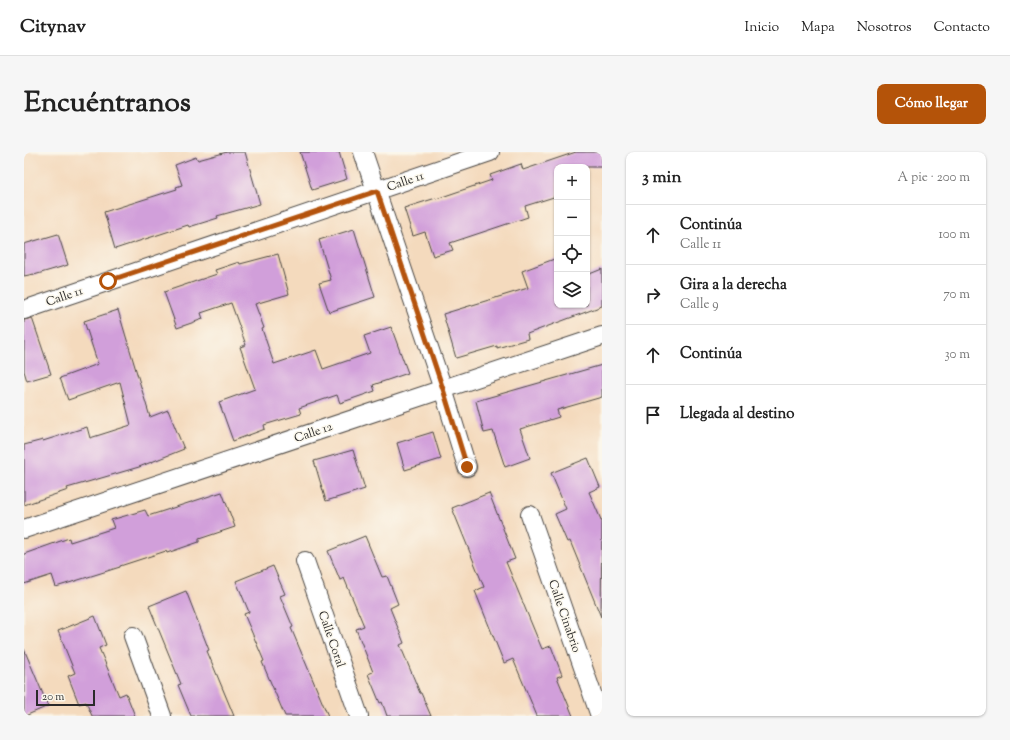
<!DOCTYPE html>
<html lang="es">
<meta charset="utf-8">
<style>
body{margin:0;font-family:"Sorts Mill Goudy",serif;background:#f6f6f6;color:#222}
.controls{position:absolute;right:12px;top:12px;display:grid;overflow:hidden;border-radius:8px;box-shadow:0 1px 3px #0004}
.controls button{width:36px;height:36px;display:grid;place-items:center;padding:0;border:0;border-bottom:1px solid #e0e0e0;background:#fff;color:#222;font:20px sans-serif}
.scale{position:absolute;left:12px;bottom:10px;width:59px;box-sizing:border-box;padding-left:4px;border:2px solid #2b2b2b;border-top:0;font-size:11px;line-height:14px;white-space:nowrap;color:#2b2b2b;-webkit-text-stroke:3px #fbf7ec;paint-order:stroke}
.stop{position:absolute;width:12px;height:12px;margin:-9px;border:3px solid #b45309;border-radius:50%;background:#fff}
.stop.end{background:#b45309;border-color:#fff;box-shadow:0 1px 4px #0008}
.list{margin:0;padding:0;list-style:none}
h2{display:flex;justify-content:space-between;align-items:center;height:52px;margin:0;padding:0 16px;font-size:17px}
h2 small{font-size:13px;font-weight:400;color:#767676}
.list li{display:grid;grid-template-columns:26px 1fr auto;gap:12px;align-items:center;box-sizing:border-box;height:60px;padding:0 16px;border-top:1px solid #e0e0e0}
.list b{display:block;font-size:15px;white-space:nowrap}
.list p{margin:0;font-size:13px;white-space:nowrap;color:#767676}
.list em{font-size:13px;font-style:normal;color:#767676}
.icon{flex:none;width:22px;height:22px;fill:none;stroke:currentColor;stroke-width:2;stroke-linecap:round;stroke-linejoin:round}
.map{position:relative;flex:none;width:578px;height:564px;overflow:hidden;border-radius:8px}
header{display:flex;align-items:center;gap:24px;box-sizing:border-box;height:56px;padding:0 20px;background:#fff;border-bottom:1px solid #e0e0e0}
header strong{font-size:19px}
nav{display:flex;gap:22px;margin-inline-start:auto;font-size:14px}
.intro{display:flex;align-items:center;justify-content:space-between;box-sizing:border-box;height:96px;padding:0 24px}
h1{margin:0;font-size:28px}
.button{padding:10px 18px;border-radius:8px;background:#b45309;color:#fff;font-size:14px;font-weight:700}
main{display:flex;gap:24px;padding:0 24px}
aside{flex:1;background:#fff;border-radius:8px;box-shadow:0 1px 3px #0004}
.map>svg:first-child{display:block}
</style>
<header>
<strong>Citynav</strong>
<nav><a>Inicio</a><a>Mapa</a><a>Nosotros</a><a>Contacto</a></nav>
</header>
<div class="intro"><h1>Encuéntranos</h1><a class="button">Cómo llegar</a></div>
<main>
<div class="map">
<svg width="578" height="564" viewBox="0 0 578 564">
<rect width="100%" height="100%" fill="#fbf7ec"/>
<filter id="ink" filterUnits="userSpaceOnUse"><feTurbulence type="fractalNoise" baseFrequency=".025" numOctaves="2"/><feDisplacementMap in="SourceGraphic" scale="8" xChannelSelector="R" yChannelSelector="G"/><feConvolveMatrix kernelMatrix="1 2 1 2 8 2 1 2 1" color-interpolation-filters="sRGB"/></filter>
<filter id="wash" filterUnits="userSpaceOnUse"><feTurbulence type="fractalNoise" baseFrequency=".012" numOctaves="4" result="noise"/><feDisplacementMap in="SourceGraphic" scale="16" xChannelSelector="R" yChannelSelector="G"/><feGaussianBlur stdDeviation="0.9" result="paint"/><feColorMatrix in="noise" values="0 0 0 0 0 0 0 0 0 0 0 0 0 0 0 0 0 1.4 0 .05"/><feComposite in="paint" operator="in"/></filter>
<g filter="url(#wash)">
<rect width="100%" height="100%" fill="#f4dabd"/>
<g id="blocks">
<g fill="#d19fda">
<polygon points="203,0 221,0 236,52 193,64 194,66 165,75 164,73 91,97 80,60 153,37 152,35 158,33 151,13 172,5 174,8"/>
<polygon points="276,0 315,0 323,27 288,38"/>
<polygon points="552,0 578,0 578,15 533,15 533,44 501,54 504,65 426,91 429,98 409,104 401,80 389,84 380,56 412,46 412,47 468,28 466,23 497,12 499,18"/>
<polygon points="330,77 351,145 305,160 295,131 307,128 295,88"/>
<polygon points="34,82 44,113 10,123 10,122 0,124 0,92"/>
<polygon points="254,102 265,142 231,152 240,176 238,177 250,212 292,198 299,217 346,201 340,184 367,175 384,221 349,233 351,239 316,251 313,243 275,256 277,262 240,273 241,277 209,289 195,250 231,237 216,195 222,193 207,151 177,161 179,167 153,176 140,140 193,122 191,118 215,110 216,112"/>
<polygon points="533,106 533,153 563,153 563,123 578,117 578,154 503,182 504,187 473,196 473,194 432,206 419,162 504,136 498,119"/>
<polygon points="94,158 126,265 144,258 160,297 115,315 43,336 44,338 0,353 0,293 19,288 19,289 63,275 66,286 107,273 96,230 44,248 36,226 74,212 60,169"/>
<polygon points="8,166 27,222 3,229 0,219 0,168"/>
<polygon points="578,213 578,245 533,258 535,265 496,277 506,306 481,315 469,279 460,281 452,249"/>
<polygon points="409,280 417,307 381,318 373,291"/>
<polygon points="329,298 341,337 302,349 290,309"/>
<polygon points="564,306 576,335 565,340 578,370 577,465 546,389 543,390 531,362 542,357 527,321"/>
<polygon points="198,340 211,375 175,387 175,390 143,401 142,399 96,414 96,415 32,435 28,423 0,432 0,402 45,386 46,390 90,376 87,368 121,358 124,364"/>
<polygon points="465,341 491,407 482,410 518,497 527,494 538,523 533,525 549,564 513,564 489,507 480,511 451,439 460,435 428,356"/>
<polygon points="341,384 358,425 363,424 374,452 366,456 380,491 376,493 396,541 397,541 407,564 363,564 358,550 356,551 344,522 349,520 332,477 340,474 320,426 316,428 304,399"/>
<polygon points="249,414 261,442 256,444 269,475 267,476 304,564 261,564 238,510 240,509 220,462 225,460 212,429"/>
<polygon points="162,439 185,498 183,499 210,564 167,564 154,533 157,532 125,454"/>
<polygon points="71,464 82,493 75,496 95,544 102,541 111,564 68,564 62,550 55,552 44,524 51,521 34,479"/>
<polygon points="0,497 24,554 1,564 0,564"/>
</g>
</g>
</g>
<g filter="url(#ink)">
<use href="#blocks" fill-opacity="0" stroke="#494541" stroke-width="1"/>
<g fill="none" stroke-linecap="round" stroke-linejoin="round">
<g stroke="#494541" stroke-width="20">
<g id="minor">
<polyline points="339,0 419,237 443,315"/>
<polyline points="0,158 466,0"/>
<polyline points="506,363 576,564"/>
<polyline points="0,377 578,184"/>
<polyline points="281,409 335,564"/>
<polyline points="109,484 138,564"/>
</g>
</g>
<use href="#minor" stroke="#fff" stroke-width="18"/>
</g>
</g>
<g fill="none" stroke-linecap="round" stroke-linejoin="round" filter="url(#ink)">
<polyline stroke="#b45309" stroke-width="5" points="84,129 353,39 419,237 443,315"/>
</g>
<g text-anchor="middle" stroke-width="3" stroke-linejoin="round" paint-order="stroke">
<g font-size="12" fill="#2b2b2b" stroke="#fbf7ec">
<text transform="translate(381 29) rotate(-19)" y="4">Calle 11</text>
<text transform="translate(40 144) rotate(-19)" y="4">Calle 11</text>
<text transform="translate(289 280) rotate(-19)" y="4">Calle 12</text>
<text transform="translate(541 464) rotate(71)" y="4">Calle Cinabrio</text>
<text transform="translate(308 487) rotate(71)" y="4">Calle Coral</text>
</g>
</g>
</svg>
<div class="controls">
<button>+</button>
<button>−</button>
<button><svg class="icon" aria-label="locate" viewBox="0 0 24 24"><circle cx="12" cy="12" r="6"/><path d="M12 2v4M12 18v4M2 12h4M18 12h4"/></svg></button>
<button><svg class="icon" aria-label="layers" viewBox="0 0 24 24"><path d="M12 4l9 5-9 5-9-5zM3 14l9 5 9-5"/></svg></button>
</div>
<div class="scale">20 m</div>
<div class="stop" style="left:84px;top:129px"></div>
<div class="stop end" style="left:443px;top:315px"></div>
</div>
<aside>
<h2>3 min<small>A pie · 200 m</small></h2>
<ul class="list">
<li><svg class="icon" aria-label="ahead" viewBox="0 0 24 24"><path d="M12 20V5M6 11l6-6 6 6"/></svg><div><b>Continúa</b><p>Calle 11</p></div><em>100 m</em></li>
<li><svg class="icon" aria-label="right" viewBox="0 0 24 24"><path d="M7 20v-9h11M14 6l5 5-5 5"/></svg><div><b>Gira a la derecha</b><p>Calle 9</p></div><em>70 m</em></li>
<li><svg class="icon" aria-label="ahead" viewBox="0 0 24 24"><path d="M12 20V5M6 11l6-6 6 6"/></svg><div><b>Continúa</b></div><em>30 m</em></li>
<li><svg class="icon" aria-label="arrive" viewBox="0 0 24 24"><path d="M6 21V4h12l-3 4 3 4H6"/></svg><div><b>Llegada al destino</b></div></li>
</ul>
</aside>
</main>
